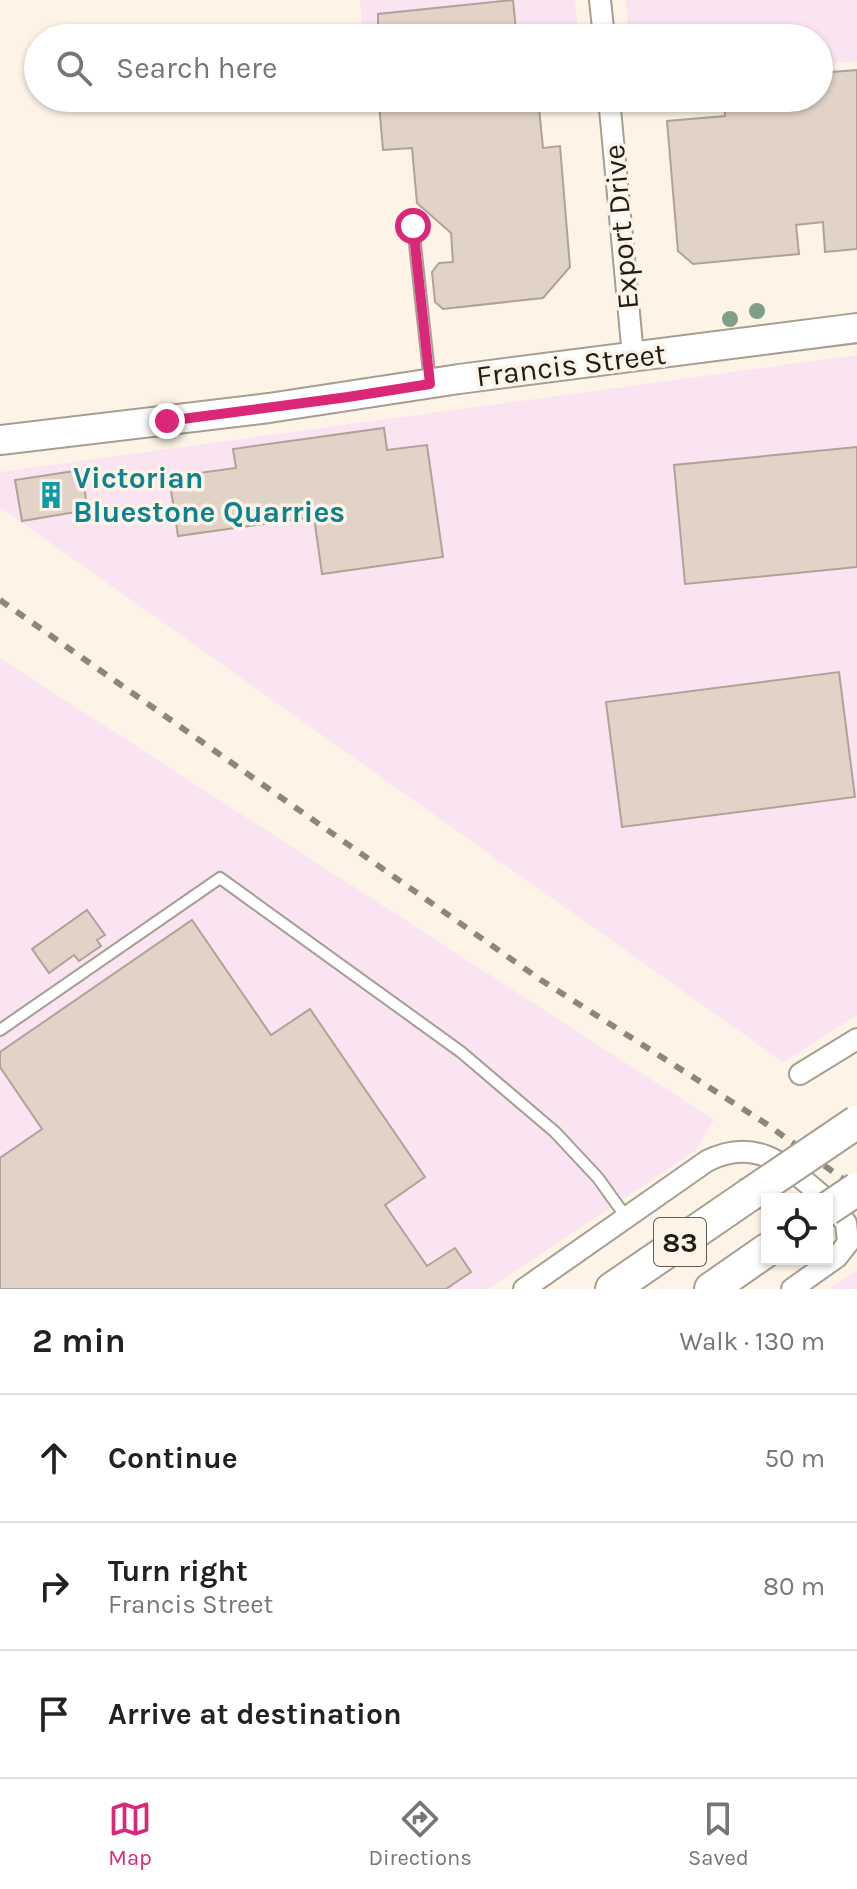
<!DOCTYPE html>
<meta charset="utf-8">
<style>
body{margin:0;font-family:Karla,sans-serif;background:#f2f2f2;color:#222}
.controls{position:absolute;right:24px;bottom:24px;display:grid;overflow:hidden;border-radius:0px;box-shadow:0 2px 6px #0004}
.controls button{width:72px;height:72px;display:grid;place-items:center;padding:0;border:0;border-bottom:2px solid #e0e0e0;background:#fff;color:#222;font:40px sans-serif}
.stop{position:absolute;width:24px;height:24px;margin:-18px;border:6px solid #db2777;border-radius:50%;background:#fff}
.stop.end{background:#db2777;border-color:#fff;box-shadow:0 2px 8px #0008}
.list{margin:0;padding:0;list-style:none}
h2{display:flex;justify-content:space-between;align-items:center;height:104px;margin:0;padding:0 32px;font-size:34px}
h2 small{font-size:26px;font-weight:400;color:#767676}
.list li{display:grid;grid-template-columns:52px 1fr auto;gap:24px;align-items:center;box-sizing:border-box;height:128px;padding:0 32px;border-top:2px solid #e0e0e0}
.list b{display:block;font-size:30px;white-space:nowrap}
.list p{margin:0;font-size:26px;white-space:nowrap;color:#767676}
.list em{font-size:26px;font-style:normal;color:#767676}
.icon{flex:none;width:44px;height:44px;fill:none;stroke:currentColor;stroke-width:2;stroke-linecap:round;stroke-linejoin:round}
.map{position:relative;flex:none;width:857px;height:1289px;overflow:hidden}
.search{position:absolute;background:#fff;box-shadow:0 2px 6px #0004;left:24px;right:24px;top:24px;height:88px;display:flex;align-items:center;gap:20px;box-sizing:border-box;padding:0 28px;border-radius:44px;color:#767676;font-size:30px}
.sheet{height:488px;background:#fff}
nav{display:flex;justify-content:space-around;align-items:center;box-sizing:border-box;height:112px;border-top:2px solid #e0e0e0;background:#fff;font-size:22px;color:#767676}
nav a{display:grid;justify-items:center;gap:4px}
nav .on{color:#db2777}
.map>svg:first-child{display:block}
</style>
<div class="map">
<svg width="857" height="1289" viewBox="0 0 857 1289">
<rect width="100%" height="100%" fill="#fdf3e6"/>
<g fill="#fae4f1">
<polygon points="360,0 575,0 579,38 363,38"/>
<polygon points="626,0 857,0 857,61 819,64 819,38 629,38"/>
<polygon points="368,98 442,98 369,105"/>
<polygon points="857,355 857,1015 783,1062 0,507 0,472"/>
<polygon points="0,658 714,1120 695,1151 488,1289 0,1289"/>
<polygon points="857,1270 857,1289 829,1289"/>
</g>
<g fill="#e1d3c8" stroke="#afa298" stroke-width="2">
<polygon points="513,0 516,31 522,35 522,38 378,38 378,14"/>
<polygon points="857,70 857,249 825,252 823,222 796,225 799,254 693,264 678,251 667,121 725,116 724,98 819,98 819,73"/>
<polygon points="445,98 479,98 480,100 538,98 543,148 560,146 570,267 543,298 443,309 435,302 432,272 439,263 453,262 451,233 417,203 412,148 383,150 379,104"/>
<polygon points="384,428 387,450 427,445 443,557 322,574 314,517 178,536 169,477 236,468 233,449"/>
<polygon points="857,447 857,567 685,584 674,465"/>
<polygon points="81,470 88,510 22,521 15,480"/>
<polygon points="839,672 855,797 622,827 606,702"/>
<polygon points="87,910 105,935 97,940 101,946 79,961 74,955 49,973 32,949"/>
<polygon points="192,920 271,1035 310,1009 425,1177 385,1205 427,1266 455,1248 471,1272 446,1289 0,1289 0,1158 42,1129 0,1067 0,1052"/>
</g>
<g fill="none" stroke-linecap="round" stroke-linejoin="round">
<g stroke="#a79e92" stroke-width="14">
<g id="service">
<polyline points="413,226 430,382"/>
<polyline points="0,1030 220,878 461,1052 555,1132 598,1178 626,1217"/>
</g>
</g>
<g stroke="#a79e92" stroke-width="24">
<g id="minor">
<polyline points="600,0 604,38"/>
<polyline points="609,98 633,356"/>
<polyline points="800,1074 857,1039"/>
<path d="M524,1289L707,1161C758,1135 789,1168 826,1199"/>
<polyline points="792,1289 837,1257 848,1243 846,1223 827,1199"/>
</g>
</g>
<g stroke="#a79e92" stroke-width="32">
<polyline id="secondary" points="0,440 269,408 459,379 857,328"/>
</g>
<g stroke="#a79e92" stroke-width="36">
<g id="trunk">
<polyline points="612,1289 749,1195"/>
<polyline points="711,1289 767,1250"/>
</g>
</g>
<use href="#service" stroke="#fff" stroke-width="10"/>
<use href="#minor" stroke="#fff" stroke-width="20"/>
<use href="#secondary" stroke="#fff" stroke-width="28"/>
<use href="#trunk" stroke="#fff" stroke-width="32"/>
<polyline stroke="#8d867d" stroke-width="6" stroke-dasharray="10 10" stroke-linecap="butt" points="0,600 541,980 765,1123 857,1189"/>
<g stroke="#a79e92" stroke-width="36" stroke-linecap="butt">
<g id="trunk-bridge">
<polyline points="749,1195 857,1122"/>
<polyline points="827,1209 857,1189"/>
</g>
</g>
<use href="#trunk-bridge" stroke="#fff" stroke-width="32"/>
</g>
<g fill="#7da087">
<circle cx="757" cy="311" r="8"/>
<circle cx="730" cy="319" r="8"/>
</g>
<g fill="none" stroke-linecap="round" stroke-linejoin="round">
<polyline stroke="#db2777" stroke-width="10" points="167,421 348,397 430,384 413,226"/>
</g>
<defs>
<g id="building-bare" transform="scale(2.16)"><path d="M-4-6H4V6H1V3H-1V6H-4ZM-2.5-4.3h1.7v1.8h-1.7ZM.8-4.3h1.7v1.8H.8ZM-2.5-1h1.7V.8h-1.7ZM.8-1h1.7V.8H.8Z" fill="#0f9aa8" stroke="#fdf3e6" stroke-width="2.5" paint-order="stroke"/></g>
</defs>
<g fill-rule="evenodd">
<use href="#building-bare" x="51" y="495"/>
</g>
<g text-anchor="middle" stroke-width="7" stroke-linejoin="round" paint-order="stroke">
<rect fill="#fdf3e6" stroke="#625c55" stroke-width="2" x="654" y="1218" width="52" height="48" rx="6"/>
<g font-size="28" font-weight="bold" fill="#201c17">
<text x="680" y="1252">83</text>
</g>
<g font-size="30" fill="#201c17" stroke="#fdf3e6">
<text transform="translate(621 227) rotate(-95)" y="10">Export Drive</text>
<text transform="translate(571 365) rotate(-7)" y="10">Francis Street</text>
</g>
<g font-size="30" font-weight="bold" fill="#0d838f" stroke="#fdf3e6" text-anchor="start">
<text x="73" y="488">Victorian<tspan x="73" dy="34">Bluestone Quarries</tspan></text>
</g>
</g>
</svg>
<div class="controls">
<button><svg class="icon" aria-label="locate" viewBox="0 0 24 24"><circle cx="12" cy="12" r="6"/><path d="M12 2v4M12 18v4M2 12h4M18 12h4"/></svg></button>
</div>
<div class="stop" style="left:413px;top:226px"></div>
<div class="stop end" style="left:167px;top:421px"></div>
<div class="search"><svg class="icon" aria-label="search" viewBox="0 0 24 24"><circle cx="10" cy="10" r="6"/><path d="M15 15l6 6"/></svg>Search here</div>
</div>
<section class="sheet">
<h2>2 min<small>Walk · 130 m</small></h2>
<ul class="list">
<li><svg class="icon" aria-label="ahead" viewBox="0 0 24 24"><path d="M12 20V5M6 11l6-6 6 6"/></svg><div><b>Continue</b></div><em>50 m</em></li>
<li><svg class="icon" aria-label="right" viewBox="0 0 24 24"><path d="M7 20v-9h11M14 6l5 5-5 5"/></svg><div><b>Turn right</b><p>Francis Street</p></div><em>80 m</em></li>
<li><svg class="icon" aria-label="arrive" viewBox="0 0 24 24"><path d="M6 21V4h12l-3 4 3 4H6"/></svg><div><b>Arrive at destination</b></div></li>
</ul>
</section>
<nav>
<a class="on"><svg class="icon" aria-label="map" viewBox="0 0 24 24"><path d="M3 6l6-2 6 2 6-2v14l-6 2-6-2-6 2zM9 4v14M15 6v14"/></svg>Map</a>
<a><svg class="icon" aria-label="directions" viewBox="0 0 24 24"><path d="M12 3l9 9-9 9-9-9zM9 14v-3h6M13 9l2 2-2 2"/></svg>Directions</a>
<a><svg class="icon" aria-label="saved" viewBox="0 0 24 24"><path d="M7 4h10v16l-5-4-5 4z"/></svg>Saved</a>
</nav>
